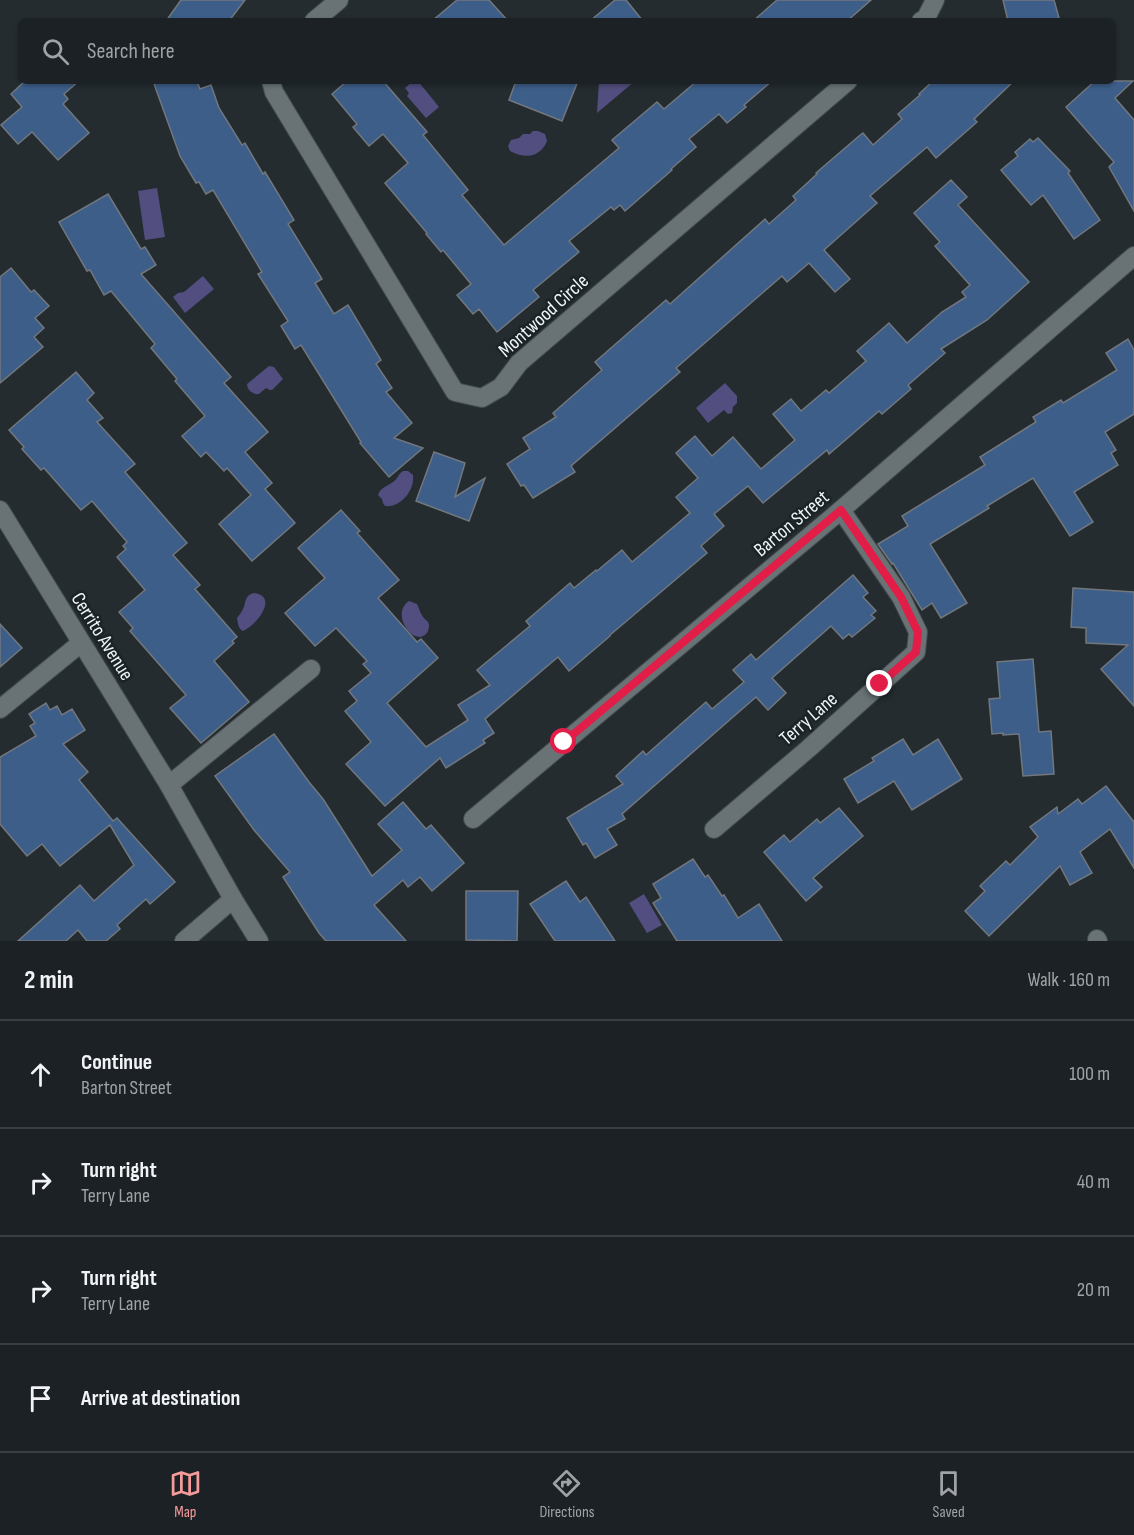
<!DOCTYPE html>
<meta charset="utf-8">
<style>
body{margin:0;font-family:"Sofia Sans Condensed",sans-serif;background:#24292c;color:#f1f3f6}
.stop{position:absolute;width:18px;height:18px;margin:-14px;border:4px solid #e11d48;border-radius:50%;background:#fff}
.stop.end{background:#e11d48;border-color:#fff;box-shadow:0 2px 6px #0008}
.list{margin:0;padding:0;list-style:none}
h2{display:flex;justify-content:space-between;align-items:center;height:78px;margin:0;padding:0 24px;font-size:26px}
h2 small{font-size:20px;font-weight:400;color:#a0a3a6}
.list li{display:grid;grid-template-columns:39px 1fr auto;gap:18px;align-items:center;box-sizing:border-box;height:108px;padding:0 24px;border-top:2px solid #393e41}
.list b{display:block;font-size:22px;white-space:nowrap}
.list p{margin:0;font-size:20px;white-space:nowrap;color:#a0a3a6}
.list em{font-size:20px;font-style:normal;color:#a0a3a6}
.icon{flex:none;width:33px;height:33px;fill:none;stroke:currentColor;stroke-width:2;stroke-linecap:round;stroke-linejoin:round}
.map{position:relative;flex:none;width:1134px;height:941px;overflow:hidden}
.search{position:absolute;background:#1b2124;box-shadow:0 2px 4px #0004;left:18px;right:18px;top:18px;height:66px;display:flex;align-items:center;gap:15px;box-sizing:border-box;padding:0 21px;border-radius:9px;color:#a0a3a6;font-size:22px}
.sheet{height:510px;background:#1b2124}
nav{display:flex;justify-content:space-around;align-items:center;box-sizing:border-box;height:84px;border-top:2px solid #393e41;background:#1b2124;font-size:16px;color:#a0a3a6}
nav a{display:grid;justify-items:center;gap:3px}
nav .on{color:#f59b9c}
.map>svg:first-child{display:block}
</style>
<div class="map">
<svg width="1134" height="941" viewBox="0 0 1134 941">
<rect width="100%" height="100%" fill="#242c30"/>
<g fill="#524e7f">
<polygon points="413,81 418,81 439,107 426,118 407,96 409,93 405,88"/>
<polygon points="599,81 635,81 597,113"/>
<path d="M533,131H538L545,134L547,141C540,158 524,159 510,151L508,146L511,140L519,138L523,134H530Z"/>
<polygon points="157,188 165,237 145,240 138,191"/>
<polygon points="203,276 214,289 185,313 173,297 178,293 184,292"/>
<path d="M269,366L274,367L283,379L272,390H270L266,388L259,394C253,395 247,390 247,384Z"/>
<polygon points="725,383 737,396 737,403 733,407 732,413 728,414 724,410 708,423 696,408"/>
<path d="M403,471H408L413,475C415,490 401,508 385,506L383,503L382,499L378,495C381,487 386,487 393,482C398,479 398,474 403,471Z"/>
<path d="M254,593C279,596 257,625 243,631C238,629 238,623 237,618C239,615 241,613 242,611C247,603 243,596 254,593Z"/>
<path d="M409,601L417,604C419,608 420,613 423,617C426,621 428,620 429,625C429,628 428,632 426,634C413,647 390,613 409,601Z"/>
<polygon points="644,894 662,925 647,933 629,903"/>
</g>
<g fill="#3c5e89" stroke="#72777e" stroke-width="1.5">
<polygon points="181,0 245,0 229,21 166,21"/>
<polygon points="457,0 489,0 508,21 432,21"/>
<polygon points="615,0 626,0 643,21 590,21"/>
<polygon points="777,0 871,0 847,21 753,21"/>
<polygon points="1003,0 1054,0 1059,18 1048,21 1008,21"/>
<polygon points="25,81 79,81 64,94 68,99 63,104 89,133 58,160 32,132 18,144 1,125 22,107 11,94"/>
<polygon points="153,81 197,81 200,89 211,85 219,108 242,145 245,143 263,174 265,172 294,220 288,224 322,279 315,283 334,314 348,305 381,360 376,364 392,388 386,392 412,423 394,438 423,448 389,477 360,443 361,442 301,345 295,349 281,326 288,321 258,274 262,272 213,190 206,194 199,182 196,183 180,156"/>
<polygon points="347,81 383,81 427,132 423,135 468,190 462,195 504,245 619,148 612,140 657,102 664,109 697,81 772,81 744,105 746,107 727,123 719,114 689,139 696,147 671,169 672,170 625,211 620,205 614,210 611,207 569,241 579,252 533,290 539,297 497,332 479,309 473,314 457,295 471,284 443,250 441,252 426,234 427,233 385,183 408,163 383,134 369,146 353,127 357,124 332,94"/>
<polygon points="516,81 578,81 562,121 509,100"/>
<polygon points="933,81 1014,81 974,119 977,122 936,158 927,147 870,196 877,203 824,250 850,279 835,292 809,263 787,282 782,276 676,368 680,372 571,466 575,472 533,498 524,485 521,486 507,464 530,449 523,438 556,417 553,413 602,370 595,362 666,300 670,304 765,219 769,224 796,200 793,196 817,174 816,173 859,136 863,133 873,145 902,119 898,114 920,95 919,94"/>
<polygon points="1095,81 1133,81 1115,98 1134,120 1134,211 1109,167 1114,162 1066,107"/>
<polygon points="1038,138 1070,171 1068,173 1100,220 1074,239 1043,195 1031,205 1001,170 1018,156 1015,152 1030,139 1033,142"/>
<polygon points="951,180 967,197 958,205 1029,282 987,320 941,349 945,353 908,385 911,389 882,414 879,411 829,454 827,450 763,503 748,486 714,514 724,526 701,546 707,553 610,635 610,636 569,671 558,657 485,719 494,733 483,740 485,743 446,768 440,758 385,806 346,764 371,742 345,711 357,701 349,691 371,673 363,664 367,661 336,628 315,646 285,613 325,578 298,548 341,510 360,531 357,533 399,580 378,598 417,642 421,639 438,658 387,703 426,747 468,720 458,705 490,685 477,670 530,626 526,621 570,583 574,588 596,570 597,571 622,550 632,562 690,513 676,497 698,478 676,453 695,436 712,456 733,437 761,469 795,440 773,414 791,399 801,411 826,390 829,393 866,361 857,351 889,323 907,343 942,312 966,297 962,292 970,285 935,246 940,242 914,213"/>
<polygon points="108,194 141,249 145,247 156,265 141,274 231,377 224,383 268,432 245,452 272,483 265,489 295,523 252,561 219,524 251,495 227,468 224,471 206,452 201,457 182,436 205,416 175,381 177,379 151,348 155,344 111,291 104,295 90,270 87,271 59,222"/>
<polygon points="11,268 31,292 34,290 49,306 35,318 44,328 34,337 43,347 0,383 0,277"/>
<polygon points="1128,339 1134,350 1134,414 1105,432 1116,450 1111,453 1118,465 1074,492 1093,522 1070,536 1033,478 987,506 989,508 930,544 967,603 941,618 932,603 922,610 893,563 892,564 878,544 908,526 902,516 985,465 980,457 1036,422 1033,417 1061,400 1063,403 1117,370 1106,353"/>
<polygon points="76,372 94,393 87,400 103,418 97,422 135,464 125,472 187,543 173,555 200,585 195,589 237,637 232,641 234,643 214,661 249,702 201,743 170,708 186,695 130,631 133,628 119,612 145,590 117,557 126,549 123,546 127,542 92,501 81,510 44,468 41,470 22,449 24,447 9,430"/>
<polygon points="434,452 465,463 455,497 485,478 469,521 416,501"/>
<polygon points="853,575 868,593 863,597 876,611 871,615 875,618 852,637 849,634 843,639 831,626 772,678 786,693 768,710 756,697 725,724 622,814 625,819 607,829 617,845 595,858 586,843 583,845 567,818 623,784 616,776 643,751 646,755 706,702 712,709 744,682 733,670 751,654 756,660"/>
<polygon points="1073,588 1134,592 1134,706 1101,669 1128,645 1086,643 1086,628 1071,627"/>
<polygon points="0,624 22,648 0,667"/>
<polygon points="1033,659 1039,732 1051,731 1054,774 1023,776 1019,734 1003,735 1003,733 992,734 989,699 1000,698 997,662"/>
<polygon points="46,703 50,710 57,706 62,715 72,709 85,730 63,744 88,772 79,780 113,821 117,818 175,882 150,904 146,899 117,925 120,929 106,941 87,941 78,930 66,941 18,941 80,885 94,901 134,865 110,825 60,866 42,844 27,856 0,824 0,757 36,736 30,726 35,723 29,714"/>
<polygon points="274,734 309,782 323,799 372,876 402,850 378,824 403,802 426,829 431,825 464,863 432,891 420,877 408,887 403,880 374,905 406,941 326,941 319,933 283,877 290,872 254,830 215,776"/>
<polygon points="903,739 913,755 938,739 962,779 912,810 894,781 858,803 844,779 874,761 872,758"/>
<polygon points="1106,786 1134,822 1134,868 1110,829 1080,852 1092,873 1070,885 1060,866 989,936 965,911 985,891 980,886 1006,861 1010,865 1038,837 1030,827 1057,807 1058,814 1078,799 1082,804"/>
<polygon points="839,808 863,836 813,878 822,887 806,901 764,852 784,835 790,842 817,819 820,823"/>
<polygon points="693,859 705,877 708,875 722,896 724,895 738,918 759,904 782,941 677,941 653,903 661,898 653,884"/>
<polygon points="566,881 580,902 586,897 615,941 555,941 530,904"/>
<polygon points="466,891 518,891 517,941 466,940"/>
</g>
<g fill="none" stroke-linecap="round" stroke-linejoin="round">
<g stroke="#434b4e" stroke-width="20">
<g id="street">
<polyline points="314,21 339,0"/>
<polyline points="921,21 926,18 935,0"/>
<polyline points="271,81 274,92 455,392 482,398 501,387 519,363 848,81"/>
<polyline points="0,510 169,785 233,899 259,941"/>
<polyline points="0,709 81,643"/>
<polyline points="169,785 311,669"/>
<polyline points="473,819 841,510 1134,256"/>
<polyline points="714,829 808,749 916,652 918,632 901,597 841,510"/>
<polyline points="1097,939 1098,941"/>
<polyline points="184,941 233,899"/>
</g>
</g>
<use href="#street" stroke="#697376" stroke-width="18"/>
</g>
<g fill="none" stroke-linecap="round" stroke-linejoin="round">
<polyline stroke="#e11d48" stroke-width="8" points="564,742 841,510 901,597 918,632 916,652 880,684"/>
</g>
<g text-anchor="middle" stroke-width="5" stroke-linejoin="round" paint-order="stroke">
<g font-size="20" fill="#f0f5f7" stroke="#1b2326">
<text transform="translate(543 315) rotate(-42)" y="7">Montwood Circle</text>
<text transform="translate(791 523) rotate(-40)" y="7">Barton Street</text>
<text transform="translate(103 636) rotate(58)" y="7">Cerrito Avenue</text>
<text transform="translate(808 718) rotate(-41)" y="7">Terry Lane</text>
</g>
</g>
</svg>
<div class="stop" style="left:564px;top:742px"></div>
<div class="stop end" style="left:880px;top:684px"></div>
<div class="search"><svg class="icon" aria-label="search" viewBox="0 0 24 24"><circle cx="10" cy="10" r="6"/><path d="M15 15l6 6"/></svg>Search here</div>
</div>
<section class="sheet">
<h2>2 min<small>Walk · 160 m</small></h2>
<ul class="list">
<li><svg class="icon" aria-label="ahead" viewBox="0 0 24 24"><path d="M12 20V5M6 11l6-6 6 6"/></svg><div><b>Continue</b><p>Barton Street</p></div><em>100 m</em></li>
<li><svg class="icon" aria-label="right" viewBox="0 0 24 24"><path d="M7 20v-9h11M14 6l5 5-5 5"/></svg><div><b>Turn right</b><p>Terry Lane</p></div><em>40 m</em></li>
<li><svg class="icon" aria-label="right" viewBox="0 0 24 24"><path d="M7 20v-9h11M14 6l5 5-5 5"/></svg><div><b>Turn right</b><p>Terry Lane</p></div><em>20 m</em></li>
<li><svg class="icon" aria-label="arrive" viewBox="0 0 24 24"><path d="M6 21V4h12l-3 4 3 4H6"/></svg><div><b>Arrive at destination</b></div></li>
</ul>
</section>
<nav>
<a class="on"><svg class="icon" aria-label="map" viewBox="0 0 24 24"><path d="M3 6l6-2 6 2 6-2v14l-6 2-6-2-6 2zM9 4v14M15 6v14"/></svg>Map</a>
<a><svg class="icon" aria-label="directions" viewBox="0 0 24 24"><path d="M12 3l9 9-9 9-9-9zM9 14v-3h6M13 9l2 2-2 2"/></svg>Directions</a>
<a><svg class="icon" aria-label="saved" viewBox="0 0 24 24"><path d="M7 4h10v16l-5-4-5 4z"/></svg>Saved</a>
</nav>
